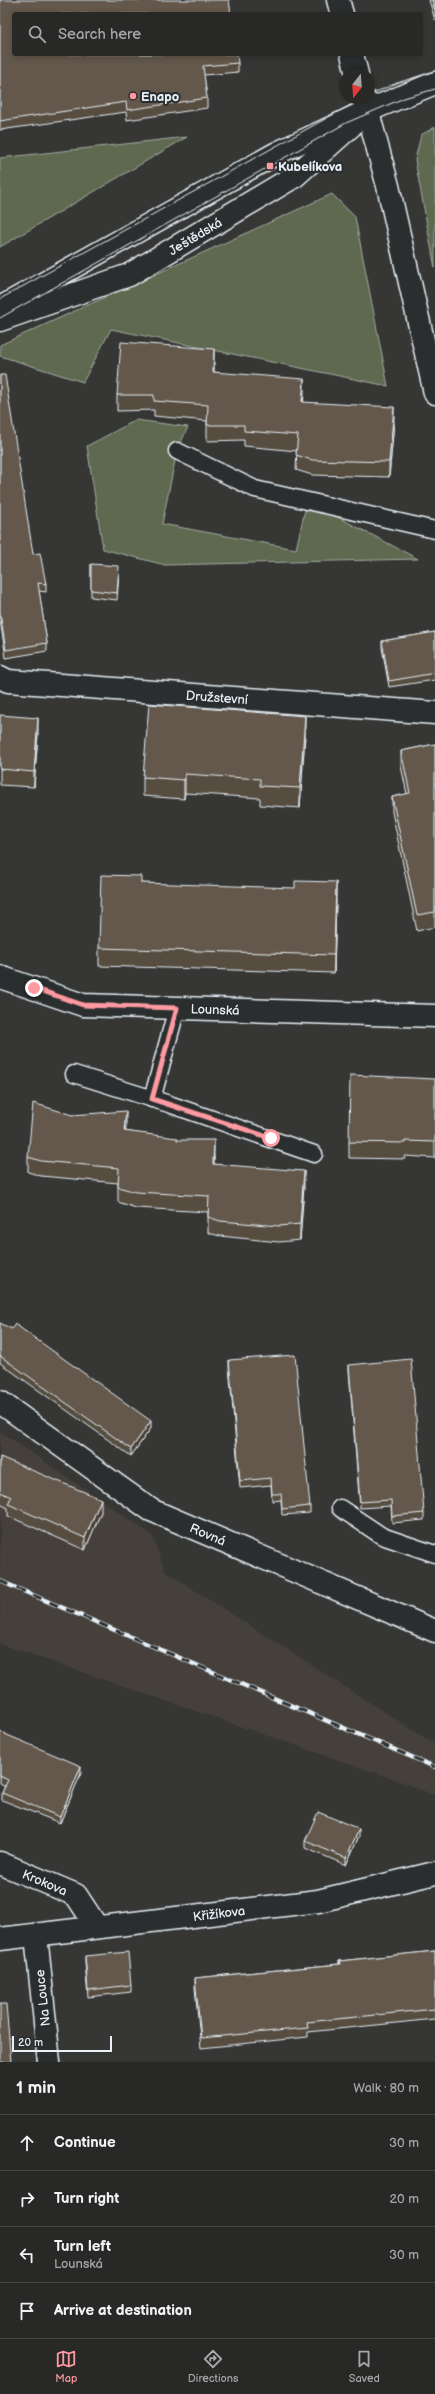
<!DOCTYPE html>
<meta charset="utf-8">
<style>
body{margin:0;font-family:"Balsamiq Sans",sans-serif;background:#30302f;color:#f1f3f6}
.compass{position:absolute;left:339px;top:68px;width:36px;height:36px;border-radius:50%;background:#282827;box-shadow:0 2px 6px #0003;rotate:197deg}
.scale{position:absolute;left:12px;bottom:10px;width:100px;box-sizing:border-box;padding-left:4px;border:2px solid #e8f1f8;border-top:0;font-size:11px;line-height:14px;white-space:nowrap;color:#e8f1f8;-webkit-text-stroke:3px #2a2d2e;paint-order:stroke}
.stop{position:absolute;width:12px;height:12px;margin:-9px;border:3px solid #ff9aa2;border-radius:50%;background:#fff}
.stop.end{background:#ff9aa2;border-color:#fff;box-shadow:0 1px 4px #0008}
.list{margin:0;padding:0;list-style:none}
h2{display:flex;justify-content:space-between;align-items:center;height:52px;margin:0;padding:0 16px;font-size:17px}
h2 small{font-size:13px;font-weight:400;color:#a5a6a7}
.list li{display:grid;grid-template-columns:26px 1fr auto;gap:12px;align-items:center;box-sizing:border-box;height:56px;padding:0 16px;border-top:1px solid #444}
.list b{display:block;font-size:15px;white-space:nowrap}
.list p{margin:0;font-size:13px;white-space:nowrap;color:#a5a6a7}
.list em{font-size:13px;font-style:normal;color:#a5a6a7}
.icon{flex:none;width:22px;height:22px;fill:none;stroke:currentColor;stroke-width:2;stroke-linecap:round;stroke-linejoin:round}
.map{position:relative;flex:none;width:435px;height:2062px;overflow:hidden}
.search{position:absolute;background:#282827;box-shadow:0 2px 6px #0003;left:12px;right:12px;top:12px;height:44px;display:flex;align-items:center;gap:10px;box-sizing:border-box;padding:0 14px;border-radius:4px;color:#a5a6a7;font-size:15px}
.sheet{height:276px;background:#282827}
nav{display:flex;justify-content:space-around;align-items:center;box-sizing:border-box;height:56px;border-top:1px solid #444;background:#282827;font-size:11px;color:#a5a6a7}
nav a{display:grid;justify-items:center;gap:2px}
nav .on{color:#ff9aa2}
.map>svg:first-child{display:block}
</style>
<div class="map">
<svg width="435" height="2062" viewBox="0 0 435 2062">
<rect width="100%" height="100%" fill="#363634"/>
<filter id="ink" filterUnits="userSpaceOnUse"><feTurbulence type="fractalNoise" baseFrequency=".025" numOctaves="2"/><feDisplacementMap in="SourceGraphic" scale="8" xChannelSelector="R" yChannelSelector="G"/><feConvolveMatrix kernelMatrix="1 2 1 2 8 2 1 2 1" color-interpolation-filters="sRGB"/></filter>
<g filter="url(#ink)">
<polygon fill="#44403b" points="0,1431 152,1535 165,1571 425,1738 435,1742 435,1796 405,1783 0,1644"/>
<g fill="#5e6950" stroke="#a3ada4">
<polygon points="435,127 435,268 415,160 421,135"/>
<polygon points="187,137 0,247 0,158"/>
<polygon points="332,194 355,217 388,386 111,329 83,382 0,356 0,345"/>
<polygon points="136,420 188,427 177,451 162,524 296,549 307,501 418,559 165,565 103,549 87,446"/>
</g>
<g fill="none" stroke-linecap="round" stroke-linejoin="round">
<g stroke="#e8f1f8" stroke-width="19">
<g id="service">
<polyline points="177,451 255,489 435,530"/>
<polyline points="74,1074 169,1104 314,1154"/>
<polyline points="152,1099 177,1008"/>
<polyline points="340,1508 382,1536 435,1554"/>
</g>
</g>
<g stroke="#e8f1f8" stroke-width="25">
<g id="minor">
<polyline points="0,308 277,153 367,111 435,83"/>
<polyline points="0,320 129,275 295,176 351,126"/>
<polyline points="0,677 8,681 435,713"/>
<polyline points="0,977 83,1005 435,1016"/>
<polyline points="0,1402 151,1510 435,1631"/>
<polyline points="0,1863 76,1895 97,1927"/>
<polyline points="36,1935 49,2062"/>
<polyline points="0,1939 318,1901 435,1873"/>
</g>
</g>
<g stroke="#e8f1f8" stroke-width="25">
<g id="tertiary">
<polyline points="338,0 342,14"/>
<polyline points="352,54 357,74"/>
<polyline points="364,98 388,186 435,393"/>
</g>
</g>
<use href="#service" stroke="#2a2d2e" stroke-width="16"/>
<use href="#minor" stroke="#2a2d2e" stroke-width="22"/>
<use href="#tertiary" stroke="#2a2d2e" stroke-width="22"/>
<g stroke="#e8f1f8" stroke-width="1">
<polyline points="369,95 397,83 435,71"/>
<polyline points="0,299 363,98"/>
<polyline points="0,318 346,123 404,98 435,89"/>
</g>
<g stroke="#e8f1f8" stroke-width="4.5">
<polyline id="rail" points="0,1581 435,1767"/>
</g>
<use href="#rail" stroke="#2a2d2e" stroke-width="3" stroke-dasharray="9" stroke-linecap="butt"/>
</g>
<g fill="#564d40" stroke="#e8f1f8">
<polygon points="0,0 238,63 238,72 204,75 207,98 207,108 127,120 126,112 0,130"/>
<polygon points="429,0 435,0 435,20"/>
<polygon points="214,365 214,372 304,395 303,402 394,423 389,477 312,475 296,470 297,451 244,446 244,440 207,441 207,421 154,416 154,410 117,411 117,395"/>
<polygon points="0,375 33,554 46,584 46,592 39,591 47,643 47,651 6,658 0,621"/>
<polygon points="91,564 119,573 117,600 91,597"/>
<polygon points="435,632 435,680 389,687 382,648 382,641"/>
<polygon points="0,715 38,734 34,787 0,785"/>
<polygon points="305,735 300,808 260,805 260,798 185,793 184,799 143,796 143,777"/>
<polygon points="435,744 435,927 417,931 392,812 392,797 407,794 401,766 401,751"/>
<polygon points="141,883 336,900 334,973 99,966 99,948"/>
<polygon points="435,1079 435,1158 405,1156 405,1159 349,1158 349,1142"/>
<polygon points="72,1115 126,1126 125,1131 177,1140 214,1156 214,1164 304,1187 300,1240 279,1242 220,1236 208,1233 208,1212 136,1208 118,1202 118,1183 41,1176 28,1172 28,1157"/>
<polygon points="0,1323 151,1428 131,1456 0,1363"/>
<polygon points="229,1360 310,1506 310,1513 282,1515 281,1500 272,1501 271,1485 240,1488 229,1367"/>
<polygon points="349,1365 424,1513 424,1520 392,1523 391,1506 360,1508 349,1371"/>
<polygon points="0,1457 101,1512 85,1550 8,1516 8,1508 0,1504"/>
<polygon points="0,1732 81,1773 60,1823 2,1800 2,1793 5,1786 0,1783"/>
<polygon points="359,1836 346,1865 305,1848 305,1841"/>
<polygon points="435,1951 435,2019 308,2032 308,2037 201,2048 195,1988 195,1978 339,1964 339,1961"/>
<polygon points="85,1956 131,1985 131,1992 88,1997 85,1963"/>
</g>
<g fill="#463e34" stroke="#e8f1f8">
<polygon points="214,349 214,365 213,388 213,372"/>
<polygon points="304,379 304,395 302,418 302,402"/>
<polygon points="394,407 394,423 389,477 389,462"/>
<polygon points="305,716 305,735 300,808 300,788"/>
<polygon points="38,718 38,734 34,787 34,772"/>
<polygon points="185,774 185,793 184,799 184,780"/>
<polygon points="336,882 336,900 334,973 334,955"/>
<polygon points="126,1111 126,1126 124,1147 124,1131"/>
<polygon points="214,1140 214,1156 213,1180 213,1164"/>
<polygon points="304,1171 304,1187 300,1240 300,1224"/>
<polygon points="151,1421 151,1428 131,1456 131,1449"/>
<polygon points="101,1499 101,1512 85,1550 85,1538"/>
<polygon points="81,1766 81,1773 60,1823 60,1817"/>
<polygon points="359,1829 359,1836 346,1865 346,1858"/>
</g>
<g fill="#64594b" stroke="#e8f1f8">
<polygon points="0,0 229,0 231,14 14,14 14,54 237,54 238,63 203,66 207,98 127,110 126,102 0,121"/>
<polygon points="432,0 435,0 435,10"/>
<polygon points="121,342 214,349 213,372 304,379 302,402 394,407 389,462 312,460 296,455 298,435 244,431 244,425 207,425 208,405 154,401 154,395 117,395"/>
<polygon points="0,375 5,375 33,554 40,553 46,584 38,583 47,643 6,650 0,613"/>
<polygon points="91,564 119,566 117,593 91,590"/>
<polygon points="435,632 435,673 389,681 382,641"/>
<polygon points="149,704 305,716 300,788 260,786 260,779 185,774 184,780 143,777"/>
<polygon points="0,715 38,718 34,772 0,769"/>
<polygon points="435,744 435,912 417,915 392,797 410,793 401,751"/>
<polygon points="101,875 141,876 141,883 295,888 295,881 336,882 334,955 99,948"/>
<polygon points="350,1075 435,1079 435,1142 405,1141 405,1143 349,1142"/>
<polygon points="33,1103 72,1115 126,1111 124,1131 177,1138 177,1140 214,1140 213,1164 304,1171 300,1224 279,1226 220,1221 208,1217 209,1196 136,1192 118,1187 119,1168 41,1161 28,1157"/>
<polygon points="0,1323 12,1329 15,1324 151,1421 131,1449 0,1356"/>
<polygon points="295,1355 310,1506 282,1509 281,1494 272,1494 271,1478 240,1481 229,1360"/>
<polygon points="411,1359 424,1513 392,1516 391,1500 360,1502 349,1365"/>
<polygon points="0,1457 101,1499 85,1538 8,1504 11,1497 0,1492"/>
<polygon points="0,1732 81,1766 60,1817 2,1793 8,1780 0,1776"/>
<polygon points="318,1812 359,1829 346,1858 305,1841"/>
<polygon points="435,1951 435,2009 307,2022 308,2028 201,2038 195,1978 340,1964 339,1961"/>
<polygon points="128,1952 131,1985 88,1990 85,1956"/>
<polygon points="0,2004 6,2004 11,2062 0,2062"/>
</g>
</g>
<g fill="none" stroke-linecap="round" stroke-linejoin="round" filter="url(#ink)">
<polyline stroke="#ff9aa2" stroke-width="5" points="34,988 83,1005 177,1008 152,1099 271,1138"/>
</g>
<g fill="#ff9aa2" stroke="#2a2d2e" stroke-width="1.5">
<circle cx="133" cy="96" r="4"/>
<rect x="266" y="162" width="8" height="8" rx="2"/>
</g>
<g text-anchor="middle" stroke-width="4" stroke-linejoin="round" paint-order="stroke">
<g font-size="13" font-weight="bold" fill="#e8f1f8" stroke="#2a2d2e" text-anchor="start">
<text x="141" y="101">Enapo</text>
<text x="278" y="171">Kubelíkova</text>
</g>
<g font-size="13" fill="#e8f1f8" stroke="#2a2d2e">
<text transform="translate(195 236) rotate(-31)" y="5">Ještědská</text>
<text transform="translate(217 697) rotate(4)" y="5">Družstevní</text>
<text transform="translate(215 1009) rotate(2)" y="5">Lounská</text>
<text transform="translate(208 1534) rotate(23)" y="5">Rovná</text>
<text transform="translate(45 1882) rotate(23)" y="5">Krokova</text>
<text transform="translate(219 1913) rotate(-7)" y="5">Křižíkova</text>
<text transform="translate(42 1998) rotate(-96)" y="5">Na Louce</text>
</g>
</g>
</svg>
<svg class="compass" viewBox="-18 -18 36 36"><path d="M0-13l5 13h-10z" fill="#e53935"/><path d="M0 13l5-13h-10z" fill="#a5a6a7"/></svg>
<div class="scale">20 m</div>
<div class="stop" style="left:271px;top:1138px"></div>
<div class="stop end" style="left:34px;top:988px"></div>
<div class="search"><svg class="icon" aria-label="search" viewBox="0 0 24 24"><circle cx="10" cy="10" r="6"/><path d="M15 15l6 6"/></svg>Search here</div>
</div>
<section class="sheet">
<h2>1 min<small>Walk · 80 m</small></h2>
<ul class="list">
<li><svg class="icon" aria-label="ahead" viewBox="0 0 24 24"><path d="M12 20V5M6 11l6-6 6 6"/></svg><div><b>Continue</b></div><em>30 m</em></li>
<li><svg class="icon" aria-label="right" viewBox="0 0 24 24"><path d="M7 20v-9h11M14 6l5 5-5 5"/></svg><div><b>Turn right</b></div><em>20 m</em></li>
<li><svg class="icon" aria-label="left" viewBox="0 0 24 24"><path d="M17 20v-9H6M10 6l-5 5 5 5"/></svg><div><b>Turn left</b><p>Lounská</p></div><em>30 m</em></li>
<li><svg class="icon" aria-label="arrive" viewBox="0 0 24 24"><path d="M6 21V4h12l-3 4 3 4H6"/></svg><div><b>Arrive at destination</b></div></li>
</ul>
</section>
<nav>
<a class="on"><svg class="icon" aria-label="map" viewBox="0 0 24 24"><path d="M3 6l6-2 6 2 6-2v14l-6 2-6-2-6 2zM9 4v14M15 6v14"/></svg>Map</a>
<a><svg class="icon" aria-label="directions" viewBox="0 0 24 24"><path d="M12 3l9 9-9 9-9-9zM9 14v-3h6M13 9l2 2-2 2"/></svg>Directions</a>
<a><svg class="icon" aria-label="saved" viewBox="0 0 24 24"><path d="M7 4h10v16l-5-4-5 4z"/></svg>Saved</a>
</nav>
